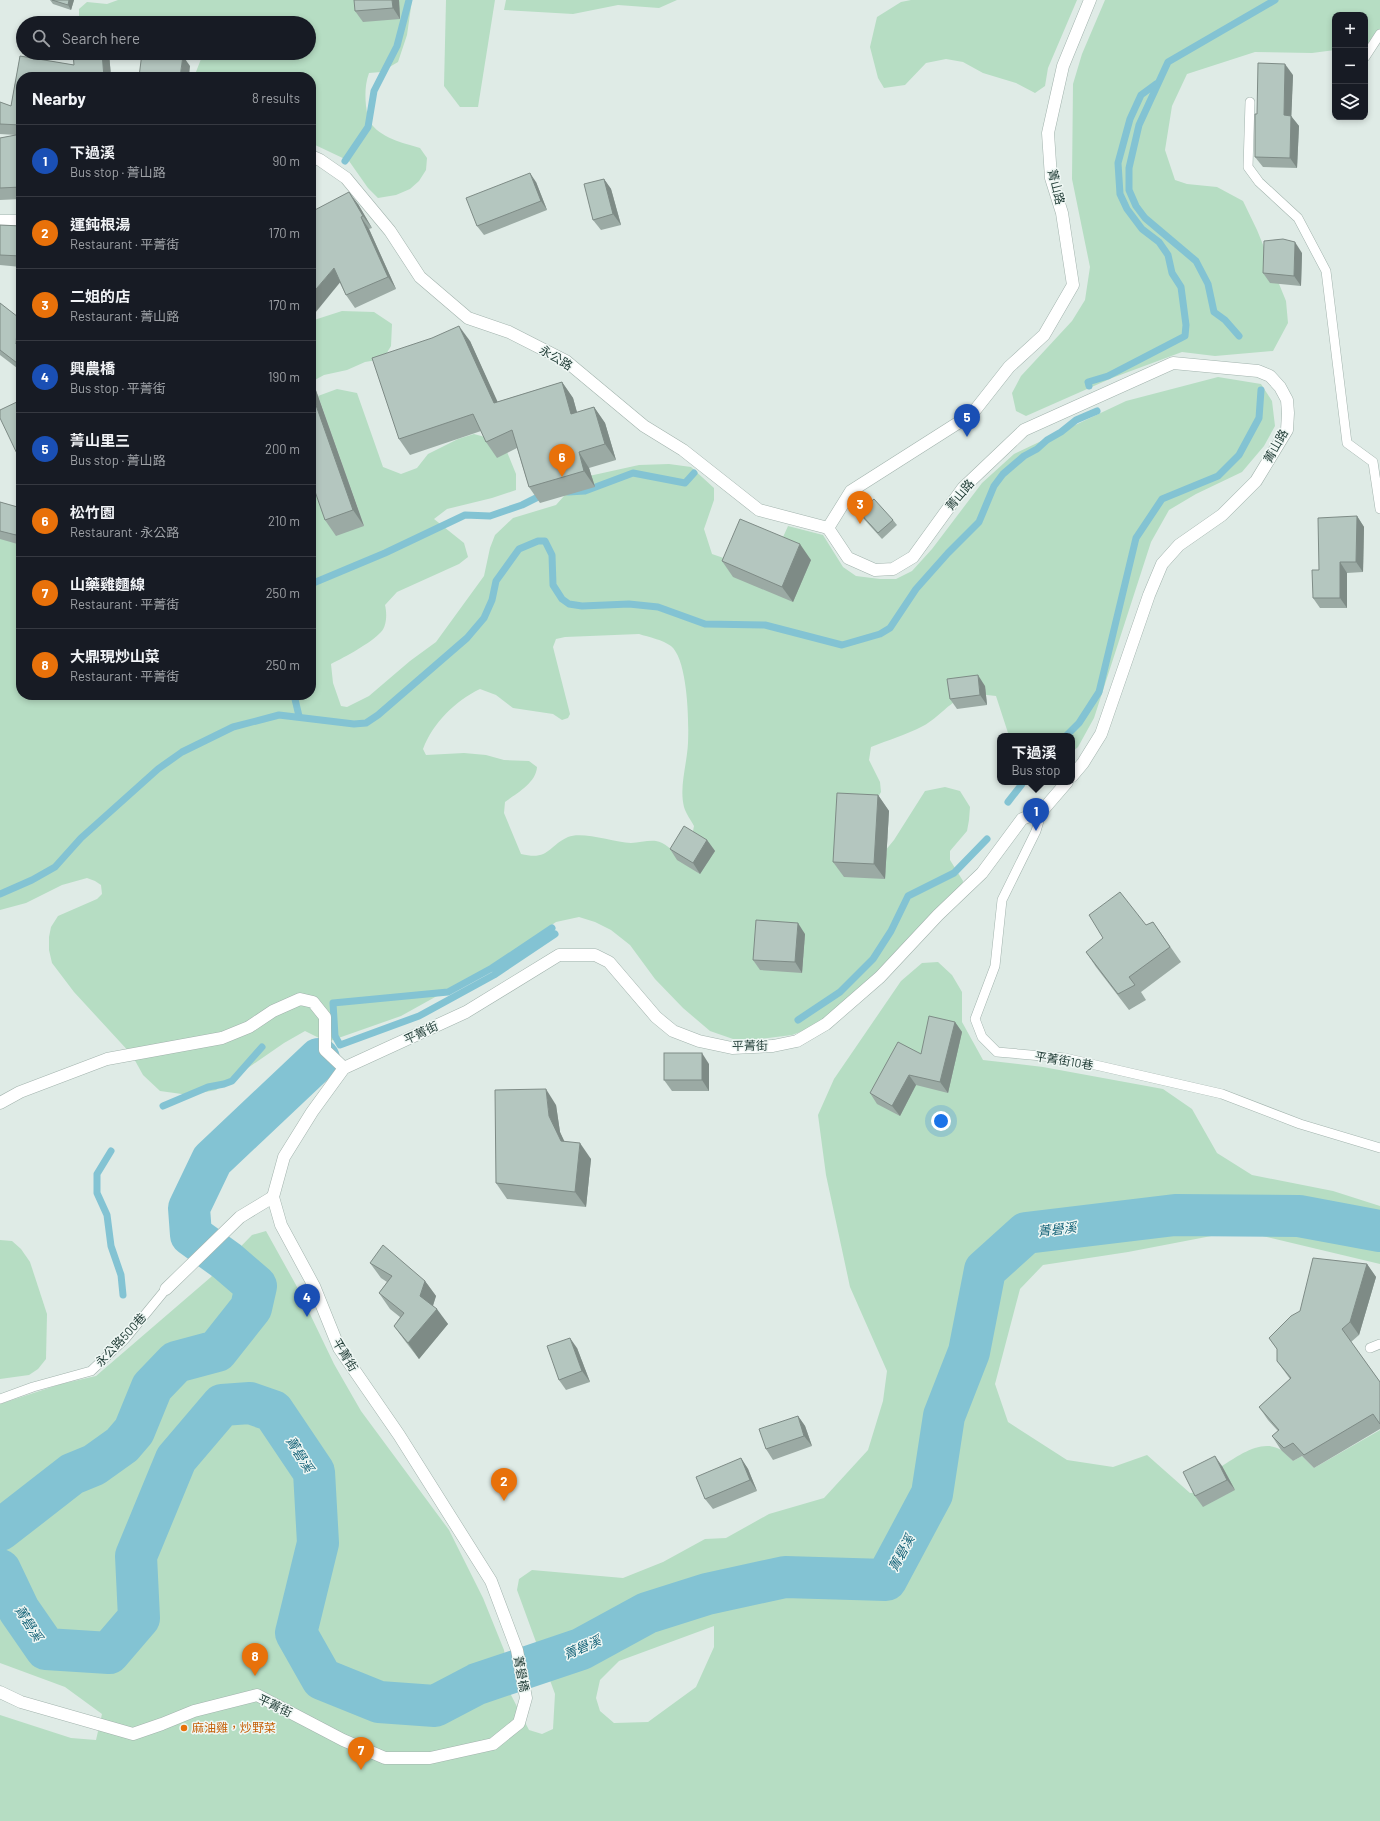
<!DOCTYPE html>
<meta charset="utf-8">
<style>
body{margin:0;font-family:Barlow,"Noto Sans TC",sans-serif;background:#20242c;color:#f1f3f6}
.controls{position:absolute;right:12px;top:12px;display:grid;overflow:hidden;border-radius:8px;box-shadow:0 2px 6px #0003}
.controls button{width:36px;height:36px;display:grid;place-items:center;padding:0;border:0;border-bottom:1px solid #363941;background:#171b24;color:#f1f3f6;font:20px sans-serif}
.you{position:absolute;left:941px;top:1121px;width:14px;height:14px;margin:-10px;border:3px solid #fff;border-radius:50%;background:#1a73e8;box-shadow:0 0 0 6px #1a73e833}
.badge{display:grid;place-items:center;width:26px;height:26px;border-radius:50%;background:#1a73e8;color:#fff;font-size:13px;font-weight:700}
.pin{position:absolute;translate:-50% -33px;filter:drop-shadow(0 1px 2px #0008)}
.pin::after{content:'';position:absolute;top:21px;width:14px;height:12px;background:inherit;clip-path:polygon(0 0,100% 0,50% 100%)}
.popup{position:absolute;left:997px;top:733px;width:78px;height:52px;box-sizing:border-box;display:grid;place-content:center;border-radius:8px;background:#171b24;filter:drop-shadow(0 1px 3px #0005);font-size:13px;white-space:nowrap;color:#9ea1a6}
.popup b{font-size:15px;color:#f1f3f6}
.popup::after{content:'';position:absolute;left:50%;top:100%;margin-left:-8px;border:8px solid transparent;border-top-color:#171b24}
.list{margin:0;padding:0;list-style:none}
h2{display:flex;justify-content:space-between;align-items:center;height:52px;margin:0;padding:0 16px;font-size:17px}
h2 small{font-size:13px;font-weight:400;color:#9ea1a6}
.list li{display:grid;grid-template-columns:26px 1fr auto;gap:12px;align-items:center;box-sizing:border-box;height:72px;padding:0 16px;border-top:1px solid #363941}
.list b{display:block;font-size:15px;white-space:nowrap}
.list p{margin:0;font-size:13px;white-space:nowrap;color:#9ea1a6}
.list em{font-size:13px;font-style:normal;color:#9ea1a6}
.icon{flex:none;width:22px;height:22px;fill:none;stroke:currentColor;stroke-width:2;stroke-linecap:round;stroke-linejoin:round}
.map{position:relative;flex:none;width:1380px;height:1821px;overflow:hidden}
.search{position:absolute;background:#171b24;box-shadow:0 2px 6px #0003;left:16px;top:16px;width:300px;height:44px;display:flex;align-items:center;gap:10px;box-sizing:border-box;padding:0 14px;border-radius:22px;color:#9ea1a6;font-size:15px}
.panel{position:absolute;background:#171b24;box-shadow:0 2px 6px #0003;left:16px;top:72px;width:300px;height:628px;border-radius:16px}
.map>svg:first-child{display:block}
</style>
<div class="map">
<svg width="1380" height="1821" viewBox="0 0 1380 1821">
<rect width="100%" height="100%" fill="#dfebe6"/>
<g fill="#b6ddc3" fill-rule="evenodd">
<path d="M118,0H412L407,35L398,62L381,72L369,73C365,84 365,95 366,106C367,111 367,117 369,121C380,138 403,143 420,148L427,158L426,170L419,181L410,189L396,195L378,198L368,188L349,161L311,143V77H194L201,59L182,53H309V23H81L79,21V9L87,2L107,4Z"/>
<polygon points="446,0 495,0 478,107 460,107 444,86"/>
<polygon points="506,0 677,0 659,8 618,5 573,14 504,10"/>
<polygon points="911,0 1077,0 1048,68 1045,86 1035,93 1016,83 983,73 963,62 946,59 926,63 905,85 884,88 878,78 870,47 877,17 901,2"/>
<polygon points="1105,0 1380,0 1380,39 1377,43 1365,46 1365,15 1335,15 1335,50 1312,53 1255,52 1187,74 1172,106 1165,150 1175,180 1187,184 1217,187 1243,201 1257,230 1286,301 1288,323 1273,351 1215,356 1182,352 1112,378 1026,416 1016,411 1012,393 1021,376 1072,321 1085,300 1090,267 1072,179 1073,84 1082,54"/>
<polygon points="342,311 374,312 392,324 391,346 383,359 365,362 347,370 324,375 311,382 311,321"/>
<path d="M1218,377L1261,384L1272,401L1275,426L1264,446L1242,472L1196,494L1169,510L1151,542L1094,718L1078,747L1072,752V736H1009L996,696C988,695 977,693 969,695C950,700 939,718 923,726C906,735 888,740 871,747L869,760L880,782L881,792L875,802V863L894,840L925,791L945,787L960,791L970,807L969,820L967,831L950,851V860L963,881L962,887L917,935L821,1024L792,1035L759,1039H733L710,1031L683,1008L655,979L630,945L611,930L595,922L579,917L556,922L491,966L401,1016L327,1042L305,1031L284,1043L216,1090L189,1095L160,1091L143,1075L132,1055L74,992L52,963L49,950V937L51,927L58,916L97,899L102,894L101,885L95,881L87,878L62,885L26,903L0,910V530L21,538V695H311V465L364,526L318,396L337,389L357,393L383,467L401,474L417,468L428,454L458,439L474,434L503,442L516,474V490L492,498L447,509L434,519L464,543L468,557L459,564L397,592L385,605C387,613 387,626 381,632C371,643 345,657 331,664L333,683L341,706L347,707L369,696L410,661L436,642L484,576L490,548L495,535L513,518L556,505L580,478L639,465L669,464L691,467L714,488V500L704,529L712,554L767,573L788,526L823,535L843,567L856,576L880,579H896L912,571L932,549L982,483L1014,454L1126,401ZM639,634C649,637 663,640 671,646C688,660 689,722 688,743C687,765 679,786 684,807C686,814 691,820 694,826L692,836L679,856C673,851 664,842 656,841C648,840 639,843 631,843C613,842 582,831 568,837C548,846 549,861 521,854L504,813L505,802C517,793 536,783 537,767L529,761L504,760L486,755L464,753L426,755L423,749C433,723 455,701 480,689L496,695L513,708L553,714L562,720L568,718L570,714L553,647L556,639L565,637Z"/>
<path d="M938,962L952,975L962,992V1022L983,1060L1043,1067L1163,1089L1192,1109L1217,1153L1252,1175L1333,1191L1380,1206V1264L1250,1233H1227L1128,1252L1043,1265L1020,1289L995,1384L1008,1422L1067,1460L1113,1467L1147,1455L1190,1493L1234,1490L1222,1466C1238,1456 1262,1438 1281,1450C1286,1452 1289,1458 1293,1461L1302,1456L1314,1468L1380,1430V1821H0V1715L71,1738L96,1740L102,1714L65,1687L0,1663V1404L61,1384L96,1376L211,1277L252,1235L266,1231L296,1285L334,1364L361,1411L449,1530L483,1598L504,1650L511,1695L529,1730L542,1734L553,1729L555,1694L517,1590L519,1579L532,1570L623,1578L663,1562L705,1539L726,1538L769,1514L824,1498L868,1450L883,1401L887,1371L850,1287L826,1175L818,1115L834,1079L901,981L922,963ZM714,1626V1647L696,1687L648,1722L614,1723L600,1711L596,1698L600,1680L619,1661Z"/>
<polygon points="0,1240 12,1241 21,1249 30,1262 47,1314 46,1359 38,1369 29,1375 0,1379"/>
</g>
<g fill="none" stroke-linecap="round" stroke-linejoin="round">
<g stroke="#83c3d3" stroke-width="7">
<polyline points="345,161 368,127 374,91 397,46 409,0"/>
<polyline points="1239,336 1225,320 1214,312 1208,284 1196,261 1145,218 1136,206 1129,190 1129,168 1139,125 1168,62 1275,0"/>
<polyline points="1089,386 1088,382 1108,376 1185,336 1186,325 1181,287 1172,273 1168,255 1159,242 1142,229 1127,209 1120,194 1118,163 1130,119 1141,95 1156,84"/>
<polyline points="568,492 585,491 633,473 685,483 694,473"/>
<polyline points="311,584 385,553 465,515 490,516 522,505 544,494"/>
<polyline points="294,695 299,716"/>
<polyline points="1066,736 1079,723 1099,692 1136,538 1162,499 1218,476 1239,455 1259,418 1261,390"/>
<polyline points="1008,802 1022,784"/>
<polyline points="0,894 32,880 55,867 81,838 158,769 182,752 233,727 279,715 354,724 366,723 378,715 467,638 484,618 492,600 496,581 519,549 538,541 545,541 552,555 553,585 562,599 569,604 582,606 629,604 658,607 705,624 765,625 842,645 880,634 890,628 916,589 948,553 979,522 994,486 1003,474 1024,456 1037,449 1047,440 1061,432 1076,420 1097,411"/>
<polyline points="552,928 492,968 448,992 333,1003 335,1036 340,1045 419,1016 494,975 555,934"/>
<polyline points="798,1020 840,992 873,959 891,931 908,896 954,873 987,839"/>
<polyline points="163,1106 208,1087 224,1084 232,1081 262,1047"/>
<polyline points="111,1151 97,1174 97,1193 107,1215 111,1246 121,1275 123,1295"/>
</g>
<g stroke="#83c3d3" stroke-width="42">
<polyline points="0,1530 72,1474 94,1465 122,1445 134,1431 152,1387 176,1362 217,1351 251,1308 256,1286 227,1261 191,1235 189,1208 212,1160 319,1059"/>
<polyline points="0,1570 19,1610 46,1649 109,1653 139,1618 136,1556 176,1459 222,1405 250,1403 273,1411 314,1472 318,1543 296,1633 322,1679 379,1702 435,1706 477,1684 581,1649 647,1613 707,1594 785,1577 886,1580 932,1494 944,1416 969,1352 985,1270 1026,1233 1175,1215 1299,1216 1380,1231"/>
</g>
<g stroke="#a2b3ad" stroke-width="10">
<g id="service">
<polyline points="1365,57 1380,34"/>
<polyline points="1250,102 1248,167 1259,182 1298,218 1326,271 1347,443 1373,462 1380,509"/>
<polyline points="1042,811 1036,831 1002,900 995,966 975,1019 982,1037 997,1052 1065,1058 1222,1094 1300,1124 1380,1148"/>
<polyline points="1370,1348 1380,1344"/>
<polyline points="0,1399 33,1387 91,1371 125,1339 166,1289"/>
</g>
</g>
<g stroke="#a2b3ad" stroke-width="13">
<g id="minor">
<polyline points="311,156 320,160 346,178 390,231 420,277 468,318 509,332 566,361 644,426 683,450 759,510 828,528"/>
<polyline points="0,221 21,221"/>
<polyline points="0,1103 20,1092 107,1059 222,1038 249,1027 273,1011 300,999 313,1002 325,1017 325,1050 344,1068"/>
<polyline points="166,1289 240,1217 273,1197"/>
</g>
</g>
<g stroke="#a2b3ad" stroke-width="13">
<g id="tertiary">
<polyline points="1072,776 1083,763 1101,734 1149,595 1162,564 1179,545 1222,515 1256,481 1287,430 1288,413 1287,400 1280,387 1270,376 1258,371 1173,363 1024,430 963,488 913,557 893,569 875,570 848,558 828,528 851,491 972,414 1009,367 1044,335 1073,285 1062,213 1051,178 1048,133 1063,66 1090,0"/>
<polyline points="0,1692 21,1702 133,1734 162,1724 194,1711 257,1695 343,1740 385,1758 430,1758 493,1744 519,1723 526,1698 517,1650 491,1581 399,1435 339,1348 314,1286 281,1225 273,1197 284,1157 312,1112 344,1068 466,1012 559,955 595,955 609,962 656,1017 673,1031 699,1041 732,1048 773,1046 797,1041 826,1024 880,977 938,915 982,873 1022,819 1042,811 1067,782"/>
</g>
</g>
<use href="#service" stroke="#fff" stroke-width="9"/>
<use href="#minor" stroke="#fff" stroke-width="12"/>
<use href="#tertiary" stroke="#fff" stroke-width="12"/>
</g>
<g fill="#9baaa4">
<polygon points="50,0 74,0 71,10 53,4"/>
<polygon points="399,0 400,19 363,22 355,11"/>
<polygon points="73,53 109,53 111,77 21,77 21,199 0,200 0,138 16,135 0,134 0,102 11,106 20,56 74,65"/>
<polygon points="1293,75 1291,116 1299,126 1297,168 1263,167 1255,157 1257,114"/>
<polygon points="604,179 611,189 621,225 601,230 593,220"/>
<polygon points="536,182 547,210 484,235 477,226"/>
<polygon points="358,204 372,228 369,229 396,289 355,308 346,295 340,283"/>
<polygon points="0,225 21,226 21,267 0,265"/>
<polygon points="1302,253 1301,286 1270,283 1263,273"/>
<polygon points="0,303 21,321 21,371 0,355"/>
<polygon points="470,341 497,402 562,382 573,398 577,413 594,407 605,423 616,460 589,468 595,487 540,503 529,487 517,448 497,458 486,442 481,431 410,455 399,439"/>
<polygon points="313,382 364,526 336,536 325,520"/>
<polygon points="0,502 21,508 21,545 0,539"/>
<polygon points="859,512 893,520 897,525 882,539 863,518"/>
<polygon points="1357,516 1364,527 1363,572 1347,573 1347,608 1320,608 1313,598 1319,570"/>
<polygon points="811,560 793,602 733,577 722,561"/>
<polygon points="985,686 987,705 957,709 950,699"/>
<polygon points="878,795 889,811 885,879 844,877 833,862"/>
<polygon points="707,840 715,851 700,874 677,860 670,849"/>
<polygon points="1153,922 1181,962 1141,992 1146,1000 1129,1010 1096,967 1086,952"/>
<polygon points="805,934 802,973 760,970 753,960"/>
<polygon points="955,1022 962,1032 948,1093 916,1085 900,1116 877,1104 870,1093 921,1054"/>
<polygon points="709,1064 709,1091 672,1091 664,1080"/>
<polygon points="556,1105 560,1132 564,1142 591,1159 586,1207 507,1199 496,1183"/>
<polygon points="370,1263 425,1281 436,1296 433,1306 448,1324 419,1359 405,1341 394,1326 400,1317 390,1309 379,1293 387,1282 381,1278"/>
<polygon points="1367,1264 1376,1277 1359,1335 1351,1342 1380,1382 1380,1429 1314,1468 1302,1456 1293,1461 1281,1450 1272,1436 1278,1431 1268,1420 1259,1407 1290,1379 1277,1361 1277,1349 1269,1338"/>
<polygon points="577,1348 590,1382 566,1390 559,1380"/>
<polygon points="798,1416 805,1426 812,1446 773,1460 766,1449"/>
<polygon points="741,1458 748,1469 757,1491 713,1509 705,1499"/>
<polygon points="1222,1466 1235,1490 1203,1507 1195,1496"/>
</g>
<g fill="#7e8b86">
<polygon points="69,0 74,0 71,10 68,5"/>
<polygon points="392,0 399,0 400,19 393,8"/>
<polygon points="102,53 109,53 111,77 104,77"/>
<polygon points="183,56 190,66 189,77 180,77"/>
<polygon points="1285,64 1293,75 1291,126 1284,115"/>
<polygon points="1291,116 1299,126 1297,168 1290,158"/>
<polygon points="530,173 536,182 547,210 541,201"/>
<polygon points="604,179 611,189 621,225 613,214"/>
<polygon points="349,192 358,204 372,228 363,216"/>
<polygon points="361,217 369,229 396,289 388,277"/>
<polygon points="1295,242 1302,253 1301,286 1294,276"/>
<polygon points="334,268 342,280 311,318 311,295"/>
<polygon points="18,317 21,321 21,350 16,344"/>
<polygon points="459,326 470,341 505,418 494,403"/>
<polygon points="311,379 313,382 364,526 353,510 311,391"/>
<polygon points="562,382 573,398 582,430 571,414"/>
<polygon points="594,407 605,423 616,460 605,444"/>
<polygon points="579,452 589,468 595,487 584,471"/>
<polygon points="1357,516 1364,527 1363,572 1356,562"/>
<polygon points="21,518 21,542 16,535"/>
<polygon points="800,544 811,560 793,602 782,587"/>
<polygon points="1340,562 1347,573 1347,608 1340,598"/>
<polygon points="978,675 985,686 987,705 980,695"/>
<polygon points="878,795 889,811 885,879 874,864"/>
<polygon points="707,840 715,851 700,874 693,863"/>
<polygon points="798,923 805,934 802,973 795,962"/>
<polygon points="955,1022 962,1032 948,1093 940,1082"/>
<polygon points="702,1053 709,1064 709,1091 702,1080"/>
<polygon points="909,1075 916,1085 900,1116 892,1106"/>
<polygon points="546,1089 556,1105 560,1132 572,1157 561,1141 549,1116"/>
<polygon points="580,1143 591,1159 586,1207 575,1192"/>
<polygon points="1367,1264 1376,1277 1359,1335 1350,1322"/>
<polygon points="425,1281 436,1296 431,1311 420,1296"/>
<polygon points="437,1309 448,1324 419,1359 408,1343"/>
<polygon points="570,1338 577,1348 590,1382 582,1371"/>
<polygon points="798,1416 805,1426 812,1446 804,1436"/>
<polygon points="1215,1456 1222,1466 1235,1490 1227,1480"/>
<polygon points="741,1458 748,1469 757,1491 750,1480"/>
</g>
<g fill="#b4c6bf" stroke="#7e8b86">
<polygon points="52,0 69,0 68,5"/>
<polygon points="354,0 392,0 393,8 355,11"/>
<polygon points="73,53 102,53 104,77 21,77 21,125 0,124 0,102 11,106 20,56 74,65"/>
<polygon points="142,53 164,53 183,56 180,77 139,77"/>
<polygon points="1258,63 1285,64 1284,115 1291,116 1290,158 1255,157 1255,114 1257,114"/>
<polygon points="21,134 21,187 0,188 0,138"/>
<polygon points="530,173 541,201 477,226 466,198"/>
<polygon points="604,179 613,214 593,220 584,184"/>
<polygon points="349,192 363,216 361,217 388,277 346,295 334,268 311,295 311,212"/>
<polygon points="0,225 21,226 21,256 0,255"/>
<polygon points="1283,239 1295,242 1294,276 1263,273 1264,241"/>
<polygon points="0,303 18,317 16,344 21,336 21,366 0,350"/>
<polygon points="459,326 494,403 562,382 571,414 594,407 605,444 579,452 584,471 529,487 512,430 486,442 473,414 399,439 372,358 432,338"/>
<polygon points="311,391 353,510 325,520 311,480"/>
<polygon points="21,400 21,462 0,418 0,410"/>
<polygon points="874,499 893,520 878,533 859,512"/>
<polygon points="0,502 21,508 21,518 16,535 0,531"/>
<polygon points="1357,516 1356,562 1340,562 1340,598 1313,598 1312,570 1319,570 1318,518"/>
<polygon points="740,519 800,544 782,587 722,561"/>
<polygon points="978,675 980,695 950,699 947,679"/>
<polygon points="837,793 878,795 874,864 833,862"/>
<polygon points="684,826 707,840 693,863 670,849"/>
<polygon points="1120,892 1146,925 1153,922 1170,947 1129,977 1135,985 1118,994 1086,952 1103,938 1089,915"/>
<polygon points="756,920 798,923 795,962 753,960"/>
<polygon points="929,1016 955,1022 940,1082 909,1075 892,1106 870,1093 898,1042 921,1054"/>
<rect x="664" y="1053" width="38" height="27"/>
<polygon points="546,1089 549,1116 561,1141 580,1143 575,1192 496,1183 495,1090"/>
<polygon points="383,1245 425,1281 420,1296 437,1309 408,1343 394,1326 404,1313 379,1293 392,1276 370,1263"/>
<polygon points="1313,1258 1367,1264 1350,1322 1342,1329 1380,1382 1380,1424 1373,1414 1304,1455 1293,1443 1284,1448 1272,1436 1279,1430 1259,1407 1291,1378 1277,1361 1277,1349 1269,1338 1291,1316 1300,1311"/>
<polygon points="570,1338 582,1371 559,1380 547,1346"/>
<polygon points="798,1416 804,1436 766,1449 759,1429"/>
<polygon points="1215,1456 1227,1480 1195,1496 1183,1472"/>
<polygon points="741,1458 750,1480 705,1499 696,1477"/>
</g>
<circle fill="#e8710a" stroke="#eff7f4" stroke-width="1.5" cx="184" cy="1728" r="4"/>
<g text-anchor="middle" stroke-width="3" stroke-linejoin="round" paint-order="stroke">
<g font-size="12" fill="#1f3b35" stroke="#eff7f4">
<text transform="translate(1056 187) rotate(76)" y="4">菁山路</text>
<text transform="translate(556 358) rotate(31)" y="4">永公路</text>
<text transform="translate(1276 446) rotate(-61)" y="4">菁山路</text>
<text transform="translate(960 495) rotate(-50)" y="4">菁山路</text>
<text transform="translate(421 1033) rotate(-25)" y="4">平菁街</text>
<text transform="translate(750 1046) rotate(-1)" y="4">平菁街</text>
<text transform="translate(1064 1061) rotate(9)" y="4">平菁街10巷</text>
<text transform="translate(121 1340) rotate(-47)" y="4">永公路500巷</text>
<text transform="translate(345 1355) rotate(59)" y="4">平菁街</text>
<text transform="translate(521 1674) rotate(79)" y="4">菁礐橋</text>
<text transform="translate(275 1706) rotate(25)" y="4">平菁街</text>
</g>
<g font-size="12" fill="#c56008" stroke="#eff7f4" text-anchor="start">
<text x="192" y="1732">麻油雞，炒野菜</text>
</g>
<g font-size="13" font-style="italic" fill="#17657a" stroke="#eff7f4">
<text transform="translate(1057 1229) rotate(-7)" y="5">菁礐溪</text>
<text transform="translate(300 1454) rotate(58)" y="5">菁礐溪</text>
<text transform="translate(901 1553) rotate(-62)" y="5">菁礐溪</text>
<text transform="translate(29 1623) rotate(57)" y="5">菁礐溪</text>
<text transform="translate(582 1647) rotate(-24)" y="5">菁礐溪</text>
</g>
</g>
</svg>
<div class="controls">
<button>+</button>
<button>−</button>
<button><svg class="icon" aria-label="layers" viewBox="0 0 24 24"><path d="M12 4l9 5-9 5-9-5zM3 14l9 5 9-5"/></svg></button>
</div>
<div class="you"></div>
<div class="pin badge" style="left:1036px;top:831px;background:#1a4fb4">1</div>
<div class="popup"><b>下過溪</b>Bus stop</div>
<div class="pin badge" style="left:504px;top:1501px;background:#e8710a">2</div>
<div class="pin badge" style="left:860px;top:524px;background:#e8710a">3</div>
<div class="pin badge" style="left:307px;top:1317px;background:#1a4fb4">4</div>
<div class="pin badge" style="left:967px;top:437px;background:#1a4fb4">5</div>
<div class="pin badge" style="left:562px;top:477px;background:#e8710a">6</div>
<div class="pin badge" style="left:361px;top:1770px;background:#e8710a">7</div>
<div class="pin badge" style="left:255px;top:1676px;background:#e8710a">8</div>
<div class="search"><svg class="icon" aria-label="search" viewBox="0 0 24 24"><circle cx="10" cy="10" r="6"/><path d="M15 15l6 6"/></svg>Search here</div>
<section class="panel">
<h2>Nearby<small>8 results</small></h2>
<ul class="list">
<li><span class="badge" style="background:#1a4fb4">1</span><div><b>下過溪</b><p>Bus stop · 菁山路</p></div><em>90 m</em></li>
<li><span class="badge" style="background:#e8710a">2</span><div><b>運鈍根湯</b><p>Restaurant · 平菁街</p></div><em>170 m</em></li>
<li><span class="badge" style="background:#e8710a">3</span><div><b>二姐的店</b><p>Restaurant · 菁山路</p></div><em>170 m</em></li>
<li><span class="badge" style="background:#1a4fb4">4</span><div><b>興農橋</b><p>Bus stop · 平菁街</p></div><em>190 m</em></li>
<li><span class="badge" style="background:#1a4fb4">5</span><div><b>菁山里三</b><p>Bus stop · 菁山路</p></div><em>200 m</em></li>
<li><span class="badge" style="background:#e8710a">6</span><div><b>松竹園</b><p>Restaurant · 永公路</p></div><em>210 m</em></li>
<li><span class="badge" style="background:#e8710a">7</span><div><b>山藥雞麵線</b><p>Restaurant · 平菁街</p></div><em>250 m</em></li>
<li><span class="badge" style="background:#e8710a">8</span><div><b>大鼎現炒山菜</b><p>Restaurant · 平菁街</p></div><em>250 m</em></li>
</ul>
</section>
</div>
